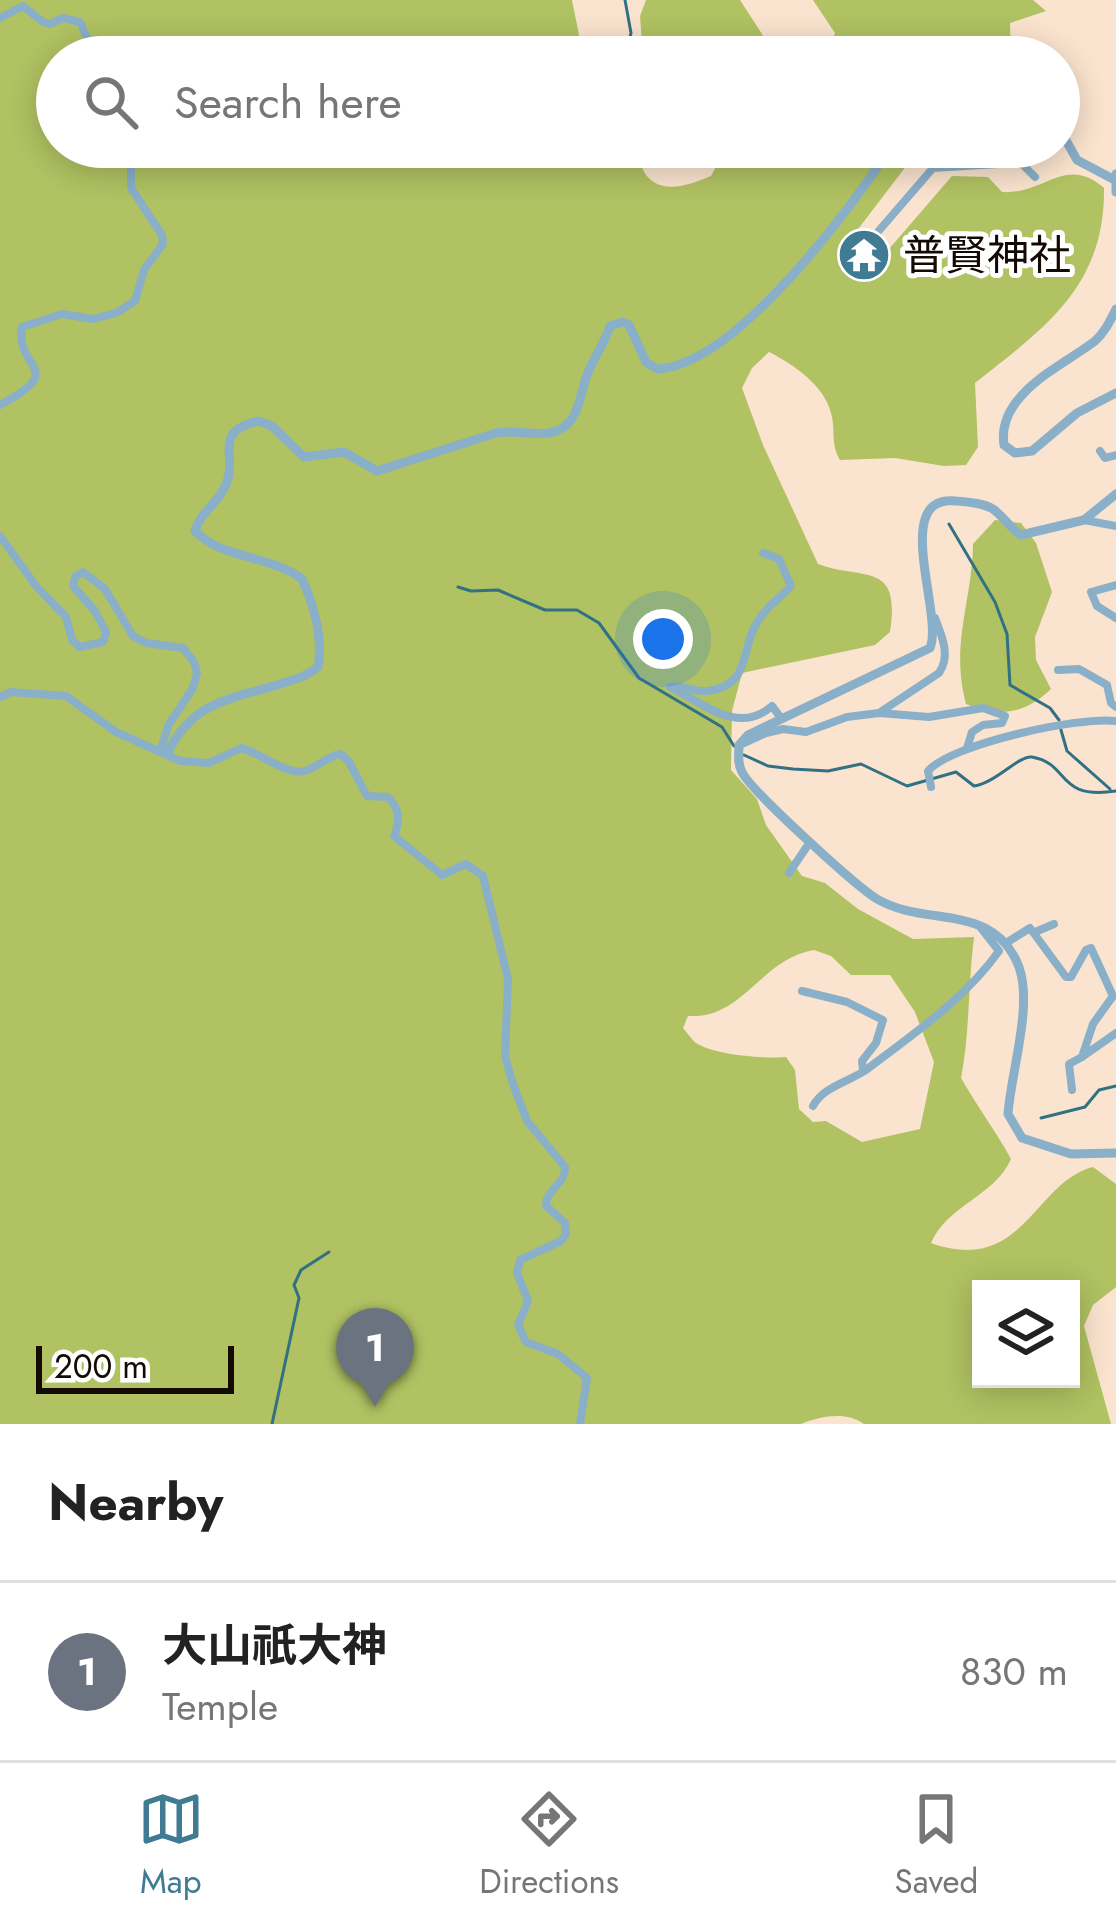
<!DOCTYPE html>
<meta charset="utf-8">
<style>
body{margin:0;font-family:Jost,"Noto Sans JP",sans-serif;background:#f2f2f2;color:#222}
.controls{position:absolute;right:36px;bottom:36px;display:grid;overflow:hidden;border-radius:0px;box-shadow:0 6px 30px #0003}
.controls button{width:108px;height:108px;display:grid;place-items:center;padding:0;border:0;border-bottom:3px solid #e0e0e0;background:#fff;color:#222;font:60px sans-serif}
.scale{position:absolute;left:36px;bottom:30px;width:198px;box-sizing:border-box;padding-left:12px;border:6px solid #130a03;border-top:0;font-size:33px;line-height:42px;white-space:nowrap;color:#130a03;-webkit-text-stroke:9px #fff;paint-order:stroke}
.you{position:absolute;left:663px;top:639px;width:42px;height:42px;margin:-30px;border:9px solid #fff;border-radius:50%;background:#1a73e8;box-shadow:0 0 0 18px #1a73e833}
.badge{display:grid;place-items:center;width:78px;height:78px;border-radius:50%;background:#407b94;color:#fff;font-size:39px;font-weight:700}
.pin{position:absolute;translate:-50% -99px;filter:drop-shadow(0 3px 6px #0008)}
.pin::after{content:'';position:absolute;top:63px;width:42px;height:36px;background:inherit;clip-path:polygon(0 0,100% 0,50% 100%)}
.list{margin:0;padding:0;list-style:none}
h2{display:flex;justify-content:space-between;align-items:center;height:156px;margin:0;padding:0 48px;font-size:51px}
h2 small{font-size:39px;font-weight:400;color:#767676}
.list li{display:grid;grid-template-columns:78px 1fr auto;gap:36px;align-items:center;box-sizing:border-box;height:180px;padding:0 48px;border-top:3px solid #e0e0e0}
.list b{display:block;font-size:45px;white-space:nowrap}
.list p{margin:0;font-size:39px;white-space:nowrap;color:#767676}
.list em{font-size:39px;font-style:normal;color:#767676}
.icon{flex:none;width:66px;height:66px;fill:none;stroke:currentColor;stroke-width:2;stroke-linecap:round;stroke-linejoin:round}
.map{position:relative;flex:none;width:1116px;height:1424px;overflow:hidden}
.search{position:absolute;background:#fff;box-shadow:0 6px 30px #0003;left:36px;right:36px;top:36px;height:132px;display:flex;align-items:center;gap:30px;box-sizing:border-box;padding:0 42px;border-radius:66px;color:#767676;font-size:45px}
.sheet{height:336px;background:#fff}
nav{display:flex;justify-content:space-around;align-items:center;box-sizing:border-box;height:168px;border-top:3px solid #e0e0e0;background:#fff;font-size:33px;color:#767676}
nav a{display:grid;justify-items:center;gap:6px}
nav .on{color:#407b94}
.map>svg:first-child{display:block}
</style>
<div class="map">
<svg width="1116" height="1424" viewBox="0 0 1116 1424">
<rect width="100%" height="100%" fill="#fbe4cf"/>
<g fill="#b0c262" fill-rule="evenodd">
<path d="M0,0H572L579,35L578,57H57V147H635C639,155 641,168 646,175C663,196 691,184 711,176L718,163L712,147H914L913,157L849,241L870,271L952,176L988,177L1002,192C1044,195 1066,154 1104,188C1105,286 1046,327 975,383L978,447L966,465L944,466L895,458L840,460C830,443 836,430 831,413C824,385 793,364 769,352L752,368L742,388L763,445L818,564C864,581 901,560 890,632L875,645L742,673L732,711L731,770L757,799L766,825L802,876L825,883L858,909L913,939L974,937C968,984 970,1032 961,1078C977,1106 995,1130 1011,1159C995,1196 947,1205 931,1243C1023,1276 1034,1182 1093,1167L1116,1184V1287L1093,1305L1084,1326L1111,1424H864C846,1411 821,1416 801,1424H0ZM814,950L831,956L851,975H890L915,1012L934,1062L920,1129L862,1142L826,1121L813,1122L799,1109L795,1070L786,1057C765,1059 714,1055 696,1043C694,1042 684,1029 683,1028L688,1016C744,1019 760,959 814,950ZM981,1289H1071V1379H981Z"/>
<polygon points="646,0 740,0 762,34 771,57 643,57 640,16"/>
<polygon points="813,0 1033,0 1046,11 1010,23 1011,57 825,57 835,33"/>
<path d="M995,520L1021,523L1036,543L1052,592L1035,637L1036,660L1051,689C1025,714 999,718 966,704C950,644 972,603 973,544Z"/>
</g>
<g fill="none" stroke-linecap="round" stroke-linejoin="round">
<g stroke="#327184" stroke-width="3">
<polyline points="625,0 631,33 625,57"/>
<polyline points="517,154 521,147"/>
<polyline points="949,524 995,602 1007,634 1010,685 1050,708 1059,720"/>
<polyline points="458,587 471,591 498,590 545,610 577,610 599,623 639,678 722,727 734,746"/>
<polyline points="1061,730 1067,751 1110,789"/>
<path d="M744,755L768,766L793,769L828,771L861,764L907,786L956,772L974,786C996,783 1019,755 1032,757C1071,764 1055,800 1116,791"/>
<polyline points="1041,1118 1085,1107 1099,1090 1116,1086"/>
<polyline points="272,1424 299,1298 294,1285 301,1270 329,1252"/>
</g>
<g stroke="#8aafc9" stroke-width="8">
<polyline points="0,18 23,6 43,22 50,24 63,18 80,22 88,40 111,57"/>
<polyline points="1015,163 1022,164 1035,177"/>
<polyline points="857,256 933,168 1015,163 1024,147"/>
<path d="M0,405C70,368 14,369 22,327L62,314L93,319L116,313L135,301L144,270L163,244L162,235L131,188V147"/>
<polyline points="1100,451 1105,458 1116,455"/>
<polyline points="1084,520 1116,526"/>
<polyline points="0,536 36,586 66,617 72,640 80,647 103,642 106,632 95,611 73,586 75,577 83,572 105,589 133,636 146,643 183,648 194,662 197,673 193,688 169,724 160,751"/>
<polyline points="1116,585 1091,592 1097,606 1116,618"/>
<polyline points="1058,670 1079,669 1107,685 1111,703 1116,707"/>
<path d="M670,687C683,684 693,692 707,691C749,686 741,655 754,628C763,609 777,601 791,586L779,559L763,553"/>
<path d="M672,688C706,705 739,735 772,706L781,718"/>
<path d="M0,697L11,692L66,696L116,732L180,761L209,763L241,748C259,752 287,776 305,771C318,767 326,757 340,754L348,760L367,796L388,797C400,809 400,821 394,836L442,875L466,864L483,876L508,979L505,1056L513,1084L527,1121L565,1167C566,1184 545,1190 546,1206L565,1223L566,1234L561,1241L520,1260L517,1273L528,1301L518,1325L526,1342L558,1354L587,1378L580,1424"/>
<path d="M879,713L939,673C951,655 942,637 935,618"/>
<polyline points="744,743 766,733 783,729 806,732 847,717 879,713 929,717 983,708 1005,716 1002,723 983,725 972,732 967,748"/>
<path d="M931,787L928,771C951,744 1080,716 1116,721"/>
<polyline points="789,873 810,842"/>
<polyline points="1035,932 1054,924"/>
<polyline points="1006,943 1030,928 1066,977 1071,977 1086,950 1091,948 1113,996 1093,1024 1082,1057 1116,1033"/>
<polyline points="802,991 847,1002 883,1020 876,1043 862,1061 863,1070"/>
<polyline points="1072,1090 1069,1064 1082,1057"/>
<path d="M813,1106C823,1087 848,1082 866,1070C912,1035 965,999 999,951L981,928"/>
</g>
<g stroke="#8aafc9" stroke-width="9">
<polyline points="1059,128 1077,160 1113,179"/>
<polyline points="1116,174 1116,192"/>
<path d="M1116,309C1110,321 1105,332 1095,341C1064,365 996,394 1004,445L1015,453L1032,451L1077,413L1116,393"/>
<path d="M1116,494L1084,520L1021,535C1010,528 1004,517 993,509C983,503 968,502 956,501C890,494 944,614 930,648L748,735L739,745C739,754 737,763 742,772C750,790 857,887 877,899C926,928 994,901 1019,967C1033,1006 1011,1072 1008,1114L1022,1138L1071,1154L1116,1153"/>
<path d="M167,754C193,700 230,700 283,683C297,679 307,676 318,667C323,638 314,606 302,579C271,555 221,559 195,531C200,512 221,501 227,482C237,454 212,431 259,421L272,426L304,457L344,452L377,471L496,433C515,429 536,437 553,432C579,425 579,398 586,378C592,359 605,344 610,326L623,322L629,325L646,362L657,369C735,366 850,209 891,147"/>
</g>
</g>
<defs>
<g id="temple-disc" transform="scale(2.7)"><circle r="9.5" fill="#407b94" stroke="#fff"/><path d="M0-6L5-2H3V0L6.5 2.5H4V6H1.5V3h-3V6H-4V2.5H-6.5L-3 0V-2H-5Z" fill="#fff"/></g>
</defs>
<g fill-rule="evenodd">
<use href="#temple-disc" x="864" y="255"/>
</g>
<g text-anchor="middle" stroke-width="10" stroke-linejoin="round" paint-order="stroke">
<g font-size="42" fill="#130a03" stroke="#fff" text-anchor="start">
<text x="903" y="270">普賢神社</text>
</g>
</g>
</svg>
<div class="controls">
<button><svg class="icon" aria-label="layers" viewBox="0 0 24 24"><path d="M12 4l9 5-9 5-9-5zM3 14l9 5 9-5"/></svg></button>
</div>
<div class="scale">200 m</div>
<div class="you"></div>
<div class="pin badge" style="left:375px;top:1407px;background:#6b7280">1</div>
<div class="search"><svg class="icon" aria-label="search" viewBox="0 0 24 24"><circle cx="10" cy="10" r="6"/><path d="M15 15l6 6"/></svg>Search here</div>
</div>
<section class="sheet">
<h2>Nearby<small></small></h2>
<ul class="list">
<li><span class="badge" style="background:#6b7280">1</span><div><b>大山祇大神</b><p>Temple</p></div><em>830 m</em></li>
</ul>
</section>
<nav>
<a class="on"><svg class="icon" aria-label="map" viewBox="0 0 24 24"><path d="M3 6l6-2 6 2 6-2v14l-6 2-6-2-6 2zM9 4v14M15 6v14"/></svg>Map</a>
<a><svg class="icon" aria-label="directions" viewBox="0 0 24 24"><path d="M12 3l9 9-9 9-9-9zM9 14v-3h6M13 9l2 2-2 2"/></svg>Directions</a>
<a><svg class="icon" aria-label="saved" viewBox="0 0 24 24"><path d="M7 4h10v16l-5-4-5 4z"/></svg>Saved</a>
</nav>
